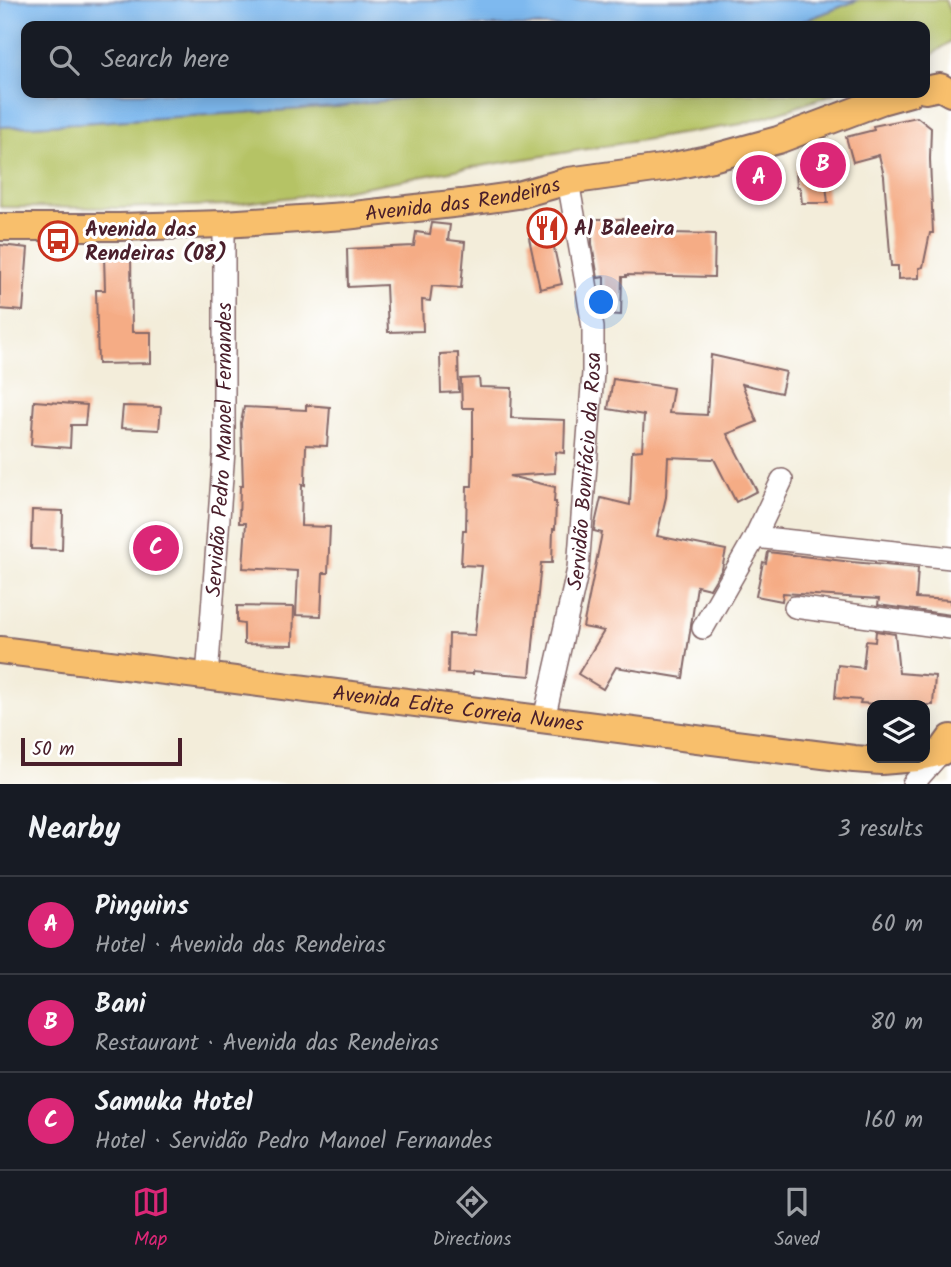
<!DOCTYPE html>
<meta charset="utf-8">
<style>
body{margin:0;font-family:Kalam,sans-serif;background:#20242c;color:#f1f3f6}
.controls{position:absolute;right:21px;bottom:21px;display:grid;overflow:hidden;border-radius:14px;box-shadow:0 4px 18px #0003}
.controls button{width:63px;height:63px;display:grid;place-items:center;padding:0;border:0;border-bottom:2px solid #363941;background:#171b24;color:#f1f3f6;font:35px sans-serif}
.scale{position:absolute;left:21px;bottom:18px;width:161px;box-sizing:border-box;padding-left:7px;border:4px solid #4a1f2b;border-top:0;font-size:19px;line-height:24px;white-space:nowrap;color:#4a1f2b;-webkit-text-stroke:5px #fff;paint-order:stroke}
.you{position:absolute;left:602px;top:303px;width:24px;height:24px;margin:-18px;border:5px solid #fff;border-radius:50%;background:#1a73e8;box-shadow:0 0 0 10px #1a73e833}
.badge{display:grid;place-items:center;width:46px;height:46px;border-radius:50%;background:#db2777;color:#fff;font-size:23px;font-weight:700}
.pin{position:absolute;translate:-50% -50%;border:4px solid #fff;box-shadow:0 2px 7px #0006}
.list{margin:0;padding:0;list-style:none}
h2{display:flex;justify-content:space-between;align-items:center;height:91px;margin:0;padding:0 28px;font-size:30px}
h2 small{font-size:23px;font-weight:400;color:#9ea1a6}
.list li{display:grid;grid-template-columns:46px 1fr auto;gap:21px;align-items:center;box-sizing:border-box;height:98px;padding:0 28px;border-top:2px solid #363941}
.list b{display:block;font-size:26px;white-space:nowrap}
.list p{margin:0;font-size:23px;white-space:nowrap;color:#9ea1a6}
.list em{font-size:23px;font-style:normal;color:#9ea1a6}
.icon{flex:none;width:38px;height:38px;fill:none;stroke:currentColor;stroke-width:2;stroke-linecap:round;stroke-linejoin:round}
.map{position:relative;flex:none;width:951px;height:784px;overflow:hidden}
.search{position:absolute;background:#171b24;box-shadow:0 4px 18px #0003;left:21px;right:21px;top:21px;height:77px;display:flex;align-items:center;gap:18px;box-sizing:border-box;padding:0 24px;border-radius:14px;color:#9ea1a6;font-size:26px}
.sheet{height:385px;background:#171b24}
nav{display:flex;justify-content:space-around;align-items:center;box-sizing:border-box;height:98px;border-top:2px solid #363941;background:#171b24;font-size:19px;color:#9ea1a6}
nav a{display:grid;justify-items:center;gap:4px}
nav .on{color:#db2777}
.map>svg:first-child{display:block}
</style>
<div class="map">
<svg width="951" height="784" viewBox="0 0 951 784">
<rect width="100%" height="100%" fill="#fff"/>
<filter id="ink" filterUnits="userSpaceOnUse"><feTurbulence type="fractalNoise" baseFrequency=".0143" numOctaves="2"/><feDisplacementMap in="SourceGraphic" scale="14" xChannelSelector="R" yChannelSelector="G"/><feConvolveMatrix kernelMatrix="1 2 1 2 8 2 1 2 1" color-interpolation-filters="sRGB"/></filter>
<filter id="wash" filterUnits="userSpaceOnUse"><feTurbulence type="fractalNoise" baseFrequency=".00686" numOctaves="4" result="noise"/><feDisplacementMap in="SourceGraphic" scale="28" xChannelSelector="R" yChannelSelector="G"/><feGaussianBlur stdDeviation="1.57" result="paint"/><feColorMatrix in="noise" values="0 0 0 0 0 0 0 0 0 0 0 0 0 0 0 0 0 1.4 0 .05"/><feComposite in="paint" operator="in"/></filter>
<g filter="url(#wash)">
<rect width="100%" height="100%" fill="#f3edda"/>
<g fill="#b5c365" stroke="#807148" stroke-width="2">
<polygon points="858,0 945,0 951,13 951,41 925,60 925,26 791,26"/>
<polygon points="445,93 835,93 793,108 742,124 456,170 342,191 228,205 119,208 0,207 0,127 31,126 335,107"/>
</g>
<polygon fill="#7eb9ef" stroke="#646c8d" stroke-width="2" points="0,0 858,0 791,26 26,26 26,93 445,93 335,107 31,126 0,127"/>
<g id="blocks">
<g fill="#f5ac85">
<polygon points="917,117 931,128 930,159 933,233 930,233 923,267 919,268 919,278 898,279 898,266 891,266 884,176 879,155 853,162 846,137 874,130 873,126"/>
<polygon points="831,166 833,183 826,185 828,203 802,203 800,187 797,187 796,169"/>
<polygon points="592,219 624,219 625,232 715,234 714,277 626,275 626,277 622,277 621,315 604,314 604,277 598,278 592,244"/>
<polygon points="432,223 450,225 448,240 465,242 461,288 432,286 430,301 422,300 423,331 388,332 386,285 348,287 347,249 414,246 416,232 430,234"/>
<polygon points="551,234 562,284 540,289 529,238"/>
<polygon points="0,245 28,248 23,311 0,309"/>
<polygon points="104,256 131,256 132,332 151,332 151,363 98,364 96,290 105,290"/>
<polygon points="458,353 459,392 441,393 440,354"/>
<polygon points="711,355 786,372 781,393 742,384 757,422 727,434 757,491 736,502 714,459 668,457 666,497 657,536 726,550 722,569 710,589 697,586 683,678 616,667 603,689 578,674 604,631 583,627 602,533 594,531 595,524 601,498 630,505 632,451 642,450 644,415 608,409 613,379 673,388 669,413 707,415"/>
<polygon points="479,378 480,387 512,388 511,418 565,420 564,453 556,452 555,473 509,476 555,487 554,502 556,502 555,529 553,529 552,563 541,563 530,676 473,671 473,674 448,673 449,634 475,635 482,566 461,565 463,530 466,530 467,486 472,486 473,453 473,408 462,408 461,379"/>
<polygon points="34,401 87,405 85,425 71,425 70,448 31,445"/>
<polygon points="306,405 330,407 327,446 306,445 305,485 302,484 301,526 330,527 328,573 323,573 321,616 296,615 298,571 243,568 246,523 239,523 240,486 243,486 241,423 244,407 306,410"/>
<polygon points="123,406 161,407 159,430 121,428"/>
<polygon points="32,510 63,511 62,550 31,549"/>
<polygon points="768,552 852,562 918,568 916,598 951,600 951,615 878,605 879,599 783,593 782,601 756,596 763,562 766,563"/>
<polygon points="237,606 294,607 293,645 244,644 244,624 237,623"/>
<polygon points="876,631 895,634 899,673 935,676 933,705 890,705 860,703 861,700 835,698 838,665 863,668 866,641 875,642"/>
</g>
</g>
</g>
<g filter="url(#ink)">
<use href="#blocks" fill-opacity="0" stroke="#856768" stroke-width="2"/>
<g fill="none" stroke-linecap="round" stroke-linejoin="round">
<g stroke="#856768" stroke-width="24">
<g id="minor">
<polyline points="755,537 951,558"/>
<polyline points="795,607 951,628"/>
<polyline points="703,628 755,537 782,480"/>
<path id="s1" d="M207,677L224,451V224"/>
<path id="s2" d="M544,719L578,569L593,373V328L586,283L568,181"/>
<polyline points="913,784 941,752"/>
</g>
</g>
<g stroke="#856768" stroke-width="30">
<g id="major">
<polyline points="925,90 940,87 951,93"/>
<path id="s3" d="M0,227H119L224,224L345,216L461,203L518,195L568,181L669,167L712,158L778,140L881,101L910,93"/>
<path id="s4" d="M0,650L854,759L881,761L918,758"/>
<polyline points="925,756 941,752 951,738"/>
</g>
</g>
<use href="#minor" stroke="#fff" stroke-width="21"/>
<use href="#major" stroke="#f8bf6c" stroke-width="26"/>
</g>
</g>
<defs>
<g id="restaurant-ring" transform="scale(2.0125)"><circle r="9.5" fill="#fff" stroke="#c8321e" stroke-width="1.5"/><path d="M-5-6h1v4h1v-4h1v4h1v-4h1v5L-1.5 .5V6h-2V.5L-5-1ZM5-6V6H3V1.5H1.5Q1.5-4 5-6Z" fill="#c8321e"/></g>
<g id="bus-ring" transform="scale(2.0125)"><circle r="9.5" fill="#fff" stroke="#c8321e" stroke-width="1.5"/><path d="M-5-6H5V4H4V6H2V4H-2V6H-4V4H-5ZM-3.5-4V0h7V-4ZM-3.5 1.2v1.5H-2V1.2ZM2 1.2v1.5H3.5V1.2Z" fill="#c8321e"/></g>
</defs>
<g fill-rule="evenodd">
<use href="#restaurant-ring" x="547" y="228"/>
<use href="#bus-ring" x="58" y="241"/>
</g>
<g text-anchor="middle" stroke-width="6" stroke-linejoin="round" paint-order="stroke">
<g font-size="21" fill="#4a1f2b" stroke="#fff">
<text dy="7" stroke="none"><textPath href="#s3" startOffset="464">Avenida das Rendeiras</textPath></text>
<text dy="7" stroke="none"><textPath href="#s1" startOffset="228">Servidão Pedro Manoel Fernandes</textPath></text>
<text dy="7" stroke="none"><textPath href="#s2" startOffset="252">Servidão Bonifácio da Rosa</textPath></text>
<text dy="7" stroke="none"><textPath href="#s4" startOffset="462">Avenida Edite Correia Nunes</textPath></text>
</g>
<g font-size="21" font-weight="bold" fill="#4a1f2b" stroke="#fff" text-anchor="start">
<text x="574" y="235">Al Baleeira</text>
<text x="85" y="236">Avenida das<tspan x="85" dy="24">Rendeiras (08)</tspan></text>
</g>
</g>
</svg>
<div class="controls">
<button><svg class="icon" aria-label="layers" viewBox="0 0 24 24"><path d="M12 4l9 5-9 5-9-5zM3 14l9 5 9-5"/></svg></button>
</div>
<div class="scale">50 m</div>
<div class="you"></div>
<div class="pin badge" style="left:759px;top:178px">A</div>
<div class="pin badge" style="left:823px;top:165px">B</div>
<div class="pin badge" style="left:156px;top:548px">C</div>
<div class="search"><svg class="icon" aria-label="search" viewBox="0 0 24 24"><circle cx="10" cy="10" r="6"/><path d="M15 15l6 6"/></svg>Search here</div>
</div>
<section class="sheet">
<h2>Nearby<small>3 results</small></h2>
<ul class="list">
<li><span class="badge">A</span><div><b>Pinguins</b><p>Hotel · Avenida das Rendeiras</p></div><em>60 m</em></li>
<li><span class="badge">B</span><div><b>Bani</b><p>Restaurant · Avenida das Rendeiras</p></div><em>80 m</em></li>
<li><span class="badge">C</span><div><b>Samuka Hotel</b><p>Hotel · Servidão Pedro Manoel Fernandes</p></div><em>160 m</em></li>
</ul>
</section>
<nav>
<a class="on"><svg class="icon" aria-label="map" viewBox="0 0 24 24"><path d="M3 6l6-2 6 2 6-2v14l-6 2-6-2-6 2zM9 4v14M15 6v14"/></svg>Map</a>
<a><svg class="icon" aria-label="directions" viewBox="0 0 24 24"><path d="M12 3l9 9-9 9-9-9zM9 14v-3h6M13 9l2 2-2 2"/></svg>Directions</a>
<a><svg class="icon" aria-label="saved" viewBox="0 0 24 24"><path d="M7 4h10v16l-5-4-5 4z"/></svg>Saved</a>
</nav>
